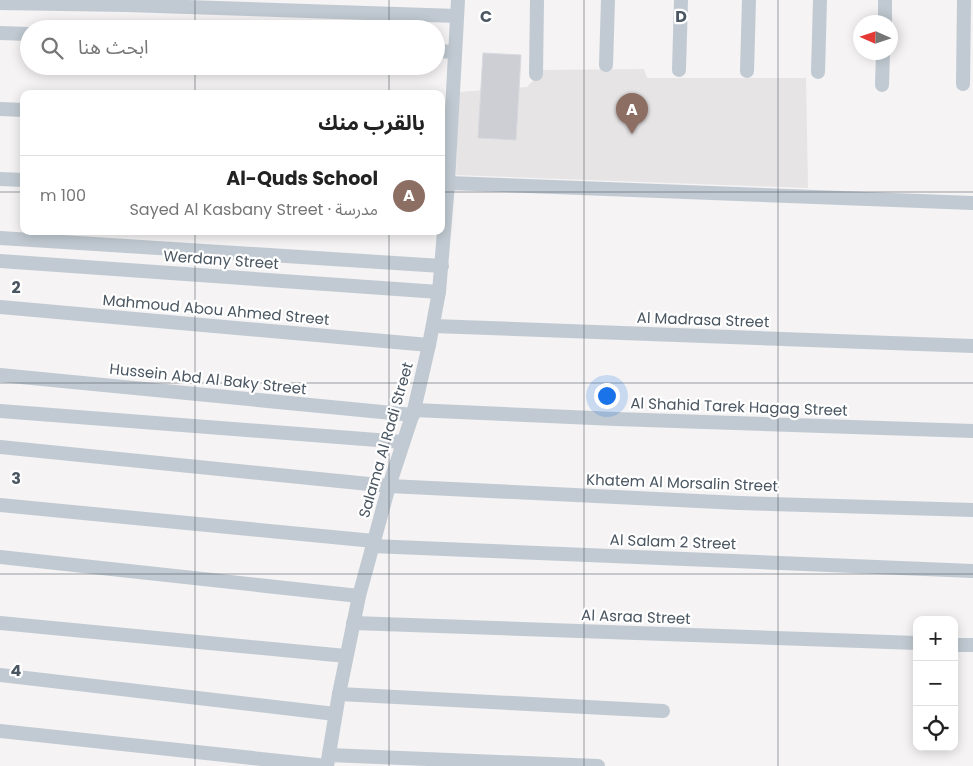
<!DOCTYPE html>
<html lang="ar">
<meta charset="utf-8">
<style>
body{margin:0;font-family:Poppins,"Noto Sans Arabic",sans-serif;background:#f2f2f2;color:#222;direction:rtl}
.controls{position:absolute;right:15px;bottom:15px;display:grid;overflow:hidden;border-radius:10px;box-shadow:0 2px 12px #0003}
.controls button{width:45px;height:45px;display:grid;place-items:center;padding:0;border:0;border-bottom:1px solid #e0e0e0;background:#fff;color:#222;font:25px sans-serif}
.compass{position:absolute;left:853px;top:15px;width:45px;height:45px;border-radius:50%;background:#fff;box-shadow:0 2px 12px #0003;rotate:273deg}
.you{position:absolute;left:606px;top:395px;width:18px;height:18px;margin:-12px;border:4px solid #fff;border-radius:50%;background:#1a73e8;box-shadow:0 0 0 8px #1a73e833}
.badge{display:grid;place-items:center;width:32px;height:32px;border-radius:50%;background:#7c3aed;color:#fff;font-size:16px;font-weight:700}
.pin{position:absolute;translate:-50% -41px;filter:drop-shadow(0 1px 2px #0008)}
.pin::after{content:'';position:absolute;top:26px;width:18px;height:15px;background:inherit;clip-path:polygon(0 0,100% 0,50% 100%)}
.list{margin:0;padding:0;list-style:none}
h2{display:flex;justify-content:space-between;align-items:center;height:65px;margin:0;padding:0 20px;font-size:21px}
h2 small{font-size:16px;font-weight:400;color:#767676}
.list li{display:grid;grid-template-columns:32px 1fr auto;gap:15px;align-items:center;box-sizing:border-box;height:80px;padding:0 20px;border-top:1px solid #e0e0e0}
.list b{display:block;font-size:19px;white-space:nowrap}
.list p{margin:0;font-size:16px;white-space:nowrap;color:#767676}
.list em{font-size:16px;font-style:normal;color:#767676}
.icon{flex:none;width:28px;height:28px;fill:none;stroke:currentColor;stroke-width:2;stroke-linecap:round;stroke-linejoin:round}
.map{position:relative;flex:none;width:973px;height:766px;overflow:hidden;direction:ltr}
.search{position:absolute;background:#fff;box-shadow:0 2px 12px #0003;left:20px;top:20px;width:425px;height:55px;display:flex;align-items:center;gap:12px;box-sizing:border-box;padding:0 18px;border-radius:28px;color:#767676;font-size:19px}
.panel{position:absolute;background:#fff;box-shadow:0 2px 12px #0003;left:20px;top:90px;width:425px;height:145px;border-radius:10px;direction:rtl}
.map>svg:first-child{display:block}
</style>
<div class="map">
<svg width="973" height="766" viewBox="0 0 973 766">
<rect width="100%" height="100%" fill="#f5f3f3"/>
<polygon fill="#e6e4e5" points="644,69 647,78 806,78 808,188 456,175 459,92 527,87 543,70"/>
<polygon fill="#cdcfd5" stroke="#d7d9de" points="483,53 521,55 516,140 478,138"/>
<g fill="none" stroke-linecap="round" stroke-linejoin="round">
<g stroke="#c1cad2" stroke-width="14">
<polyline points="0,3 127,5 457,16"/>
<polyline points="885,22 885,0"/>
<polyline points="0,33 29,34"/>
<polyline points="436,51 455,52"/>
<polyline points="606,65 608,0"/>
<polyline points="679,70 681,0"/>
<polyline points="747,71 749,0"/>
<polyline points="818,72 820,0"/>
<polyline points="536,74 537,0"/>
<polyline points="963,84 964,0"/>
<polyline points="882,85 883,52"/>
<polyline points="0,109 24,110"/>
<polyline points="0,179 24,180"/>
<polyline points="448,183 973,203"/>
<polyline points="0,238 442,266"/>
<polyline points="0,261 439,292"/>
<polyline points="0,307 429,345"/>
<polyline points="433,326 973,346"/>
<polyline points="0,375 413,415"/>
<polyline points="414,410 616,419 973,431"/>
<polyline points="0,411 403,442"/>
<polyline points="0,447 389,486 739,503 973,510"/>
<polyline points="0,505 374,541"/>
<polyline points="372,546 973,571"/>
<polyline points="0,557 359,596"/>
<polyline points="0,623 346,656"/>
<polyline points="353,623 917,643"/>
<polyline points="954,645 973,645"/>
<polyline points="0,675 335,714"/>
<polyline points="339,694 663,711"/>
<polyline points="0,731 327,766"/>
<polyline points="329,755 598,766"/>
<polyline points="327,766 339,694 359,596 389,486 414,410 429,345 439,292 448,183 458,0"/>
</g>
</g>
<path fill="none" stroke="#4a5661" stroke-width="1" stroke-opacity="0.55" d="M195,0V29M389,0V29M584,0V766M778,0V766M195,66V94M389,66V94M0,192H24M441,192H973M195,231V766M389,231V766M0,383H973M0,574H973"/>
<g text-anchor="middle" stroke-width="4.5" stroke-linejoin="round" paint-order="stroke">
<g font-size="15" fill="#4a5661" stroke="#fff">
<text transform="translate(221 260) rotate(4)" y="5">Werdany Street</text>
<text transform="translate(216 310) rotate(5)" y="5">Mahmoud Abou Ahmed Street</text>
<text transform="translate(703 320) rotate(2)" y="5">Al Madrasa Street</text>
<text transform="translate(208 379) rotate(6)" y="5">Hussein Abd Al Baky Street</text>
<text transform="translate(739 407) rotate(2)" y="5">Al Shahid Tarek Hagag Street</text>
<text transform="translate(386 440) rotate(-74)" y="5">Salama Al Radi Street</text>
<text transform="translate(682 483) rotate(2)" y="5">Khatem Al Morsalin Street</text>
<text transform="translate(673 542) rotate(2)" y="5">Al Salam 2 Street</text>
<text transform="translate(636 617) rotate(2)" y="5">Al Asraa Street</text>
</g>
</g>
<g font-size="16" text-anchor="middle" font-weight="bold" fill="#4a5661" stroke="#fff" stroke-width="4.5" stroke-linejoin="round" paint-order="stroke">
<text x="486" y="22">C</text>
<text x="681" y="22">D</text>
<text x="16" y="293">2</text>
<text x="16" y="484">3</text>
<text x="16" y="676">4</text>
</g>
</svg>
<div class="controls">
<button>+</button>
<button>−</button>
<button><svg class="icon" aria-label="locate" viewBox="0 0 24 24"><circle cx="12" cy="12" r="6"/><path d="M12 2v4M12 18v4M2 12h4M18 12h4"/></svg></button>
</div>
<svg class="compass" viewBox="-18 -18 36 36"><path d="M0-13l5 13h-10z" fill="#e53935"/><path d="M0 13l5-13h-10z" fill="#767676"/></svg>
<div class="you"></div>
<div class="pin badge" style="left:632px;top:134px;background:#8d6e63">A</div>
<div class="search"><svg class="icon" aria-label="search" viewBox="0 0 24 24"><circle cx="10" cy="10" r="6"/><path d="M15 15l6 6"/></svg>ابحث هنا</div>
<section class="panel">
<h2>بالقرب منك<small></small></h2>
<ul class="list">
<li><span class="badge" style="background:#8d6e63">A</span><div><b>Al-Quds School</b><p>مدرسة · Sayed Al Kasbany Street</p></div><em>100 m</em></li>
</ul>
</section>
</div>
